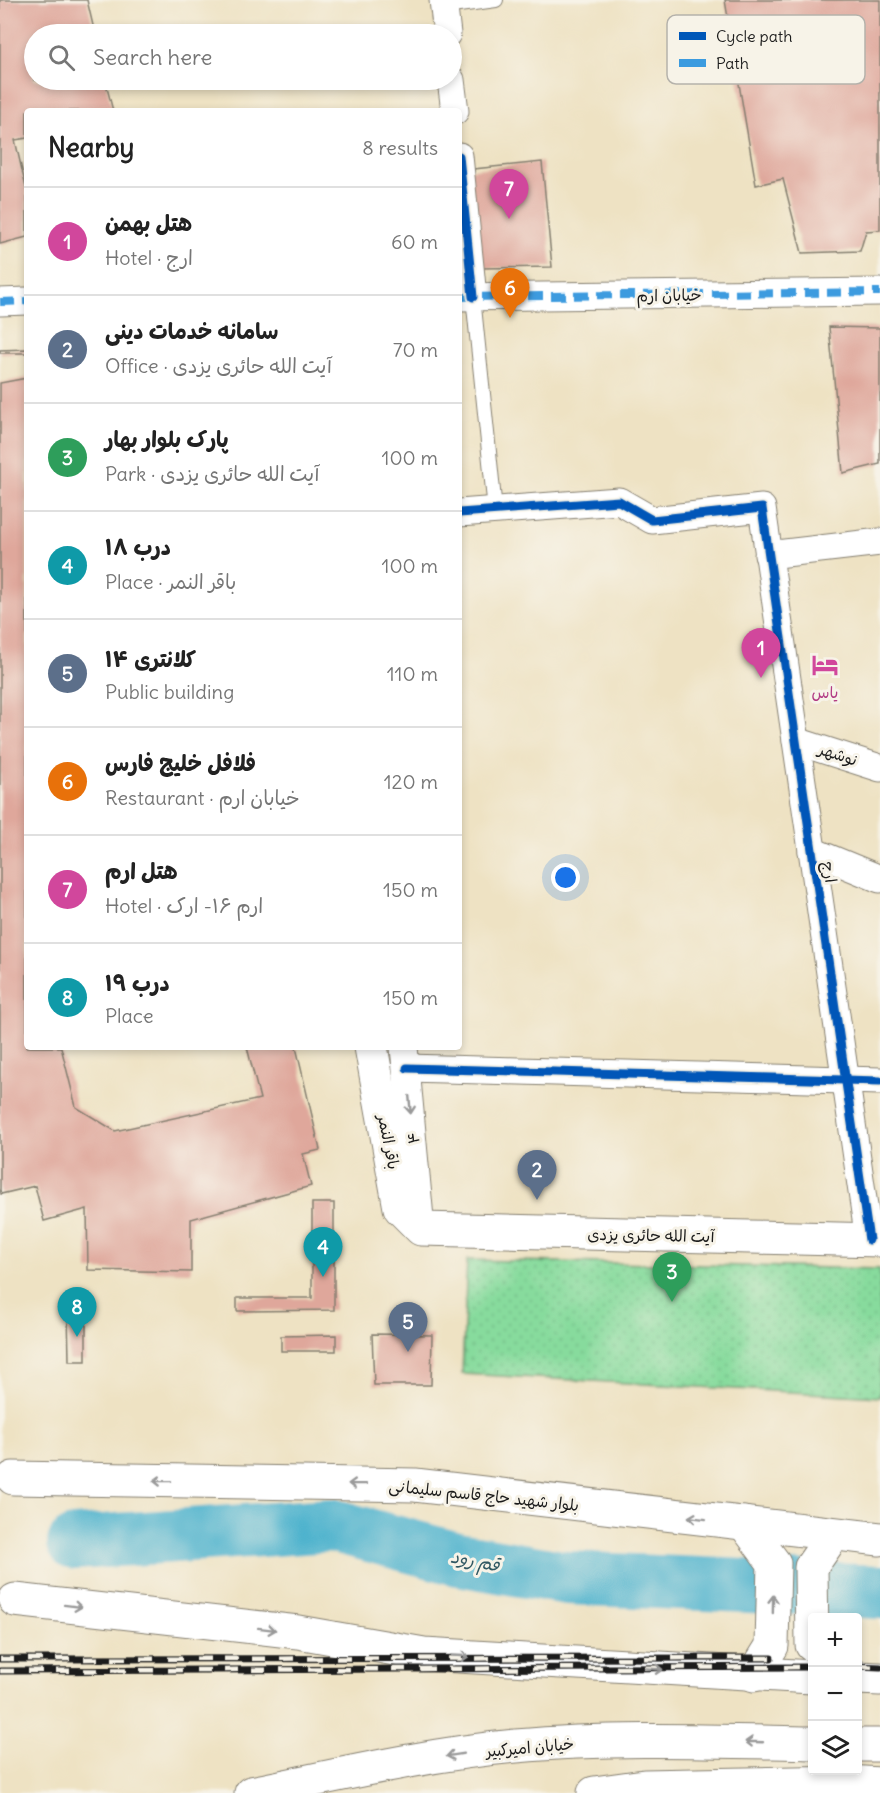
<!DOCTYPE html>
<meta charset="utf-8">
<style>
body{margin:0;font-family:Delius,"Playpen Sans Arabic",sans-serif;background:#f6f6f6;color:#222}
.controls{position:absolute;right:18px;bottom:18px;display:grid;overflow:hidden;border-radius:6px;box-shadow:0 3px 9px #0003}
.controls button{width:54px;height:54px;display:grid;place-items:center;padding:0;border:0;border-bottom:2px solid #e0e0e0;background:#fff;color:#222;font:30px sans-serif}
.you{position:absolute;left:566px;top:878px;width:21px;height:21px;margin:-15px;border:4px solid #fff;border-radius:50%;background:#1a73e8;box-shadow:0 0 0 9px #1a73e833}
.badge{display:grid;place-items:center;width:39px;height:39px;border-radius:50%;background:#d1495b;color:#fff;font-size:20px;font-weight:700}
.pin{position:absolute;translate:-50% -50px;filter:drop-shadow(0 2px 3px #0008)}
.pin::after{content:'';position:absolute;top:32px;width:21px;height:18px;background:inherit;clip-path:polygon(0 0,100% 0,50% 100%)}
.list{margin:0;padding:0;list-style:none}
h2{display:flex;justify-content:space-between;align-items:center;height:78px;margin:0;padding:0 24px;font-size:26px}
h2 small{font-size:20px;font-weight:400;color:#767676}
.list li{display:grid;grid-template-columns:39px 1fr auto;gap:18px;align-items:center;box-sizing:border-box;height:108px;padding:0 24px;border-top:2px solid #e0e0e0}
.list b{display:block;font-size:22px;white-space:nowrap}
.list p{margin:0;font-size:20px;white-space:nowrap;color:#767676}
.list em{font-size:20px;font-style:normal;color:#767676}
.icon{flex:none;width:33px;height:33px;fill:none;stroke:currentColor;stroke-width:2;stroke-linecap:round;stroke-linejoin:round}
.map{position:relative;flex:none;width:880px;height:1793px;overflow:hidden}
.search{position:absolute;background:#fff;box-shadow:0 3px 9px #0003;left:24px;top:24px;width:438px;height:66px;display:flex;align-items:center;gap:15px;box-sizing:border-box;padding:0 21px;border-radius:33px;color:#767676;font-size:22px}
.panel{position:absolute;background:#fff;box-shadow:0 3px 9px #0003;left:24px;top:108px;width:438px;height:942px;border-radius:6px}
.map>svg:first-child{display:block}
</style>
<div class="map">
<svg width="880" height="1793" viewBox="0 0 880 1793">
<defs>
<pattern id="park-dots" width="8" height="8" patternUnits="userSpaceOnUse" patternTransform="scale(1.5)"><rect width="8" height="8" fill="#87db9d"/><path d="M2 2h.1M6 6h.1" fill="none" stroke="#74bb87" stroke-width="1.8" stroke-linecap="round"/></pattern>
</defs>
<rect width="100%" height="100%" fill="#f7f3e8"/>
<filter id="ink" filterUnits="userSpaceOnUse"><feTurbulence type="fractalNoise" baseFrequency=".0167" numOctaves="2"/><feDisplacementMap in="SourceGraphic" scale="12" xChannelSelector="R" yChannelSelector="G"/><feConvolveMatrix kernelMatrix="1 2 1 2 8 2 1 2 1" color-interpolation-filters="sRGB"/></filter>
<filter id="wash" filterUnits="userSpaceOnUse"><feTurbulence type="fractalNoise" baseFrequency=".008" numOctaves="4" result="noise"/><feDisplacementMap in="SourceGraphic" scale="24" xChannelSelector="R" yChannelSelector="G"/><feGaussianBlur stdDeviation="1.35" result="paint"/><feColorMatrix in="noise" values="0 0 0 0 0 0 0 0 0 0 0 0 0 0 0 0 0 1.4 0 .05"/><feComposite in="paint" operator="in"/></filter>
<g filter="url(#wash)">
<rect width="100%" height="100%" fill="#eee2c3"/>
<polygon fill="url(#park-dots)" stroke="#527c5c" stroke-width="1.5" points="467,1260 880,1269 880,1397 462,1374"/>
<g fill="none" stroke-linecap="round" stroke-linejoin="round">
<polyline stroke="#4eb2cd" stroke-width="54" points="74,1543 331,1525 458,1559 567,1578 880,1592"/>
</g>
<g id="blocks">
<g fill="#dfa79b">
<polygon points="0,0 87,0 95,34 34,34 34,80 105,80 113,111 27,111 27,138 15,140 27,192 27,237 0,244"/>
<polygon points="725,0 880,0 880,230 866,231 860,251 802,253 783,179 756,185"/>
<polygon points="542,162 552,267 476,268 464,170"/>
<polygon points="829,327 880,328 880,464 843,473"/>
<polygon points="27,349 27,353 0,353 0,350"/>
<polygon points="27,378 27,1047 61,1047 76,1107 115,1131 260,1099 247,1047 296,1047 320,1150 303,1154 311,1186 191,1219 191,1272 88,1270 87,1209 44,1221 35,1186 1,1194 0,1190 0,383"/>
<polygon points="312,1203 334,1203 334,1310 237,1311 237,1298 312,1298"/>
<polygon points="68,1312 86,1312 86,1361 69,1361"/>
<polygon points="372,1334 432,1335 431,1385 374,1385"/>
<polygon points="336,1335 336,1351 281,1351 281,1336"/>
</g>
</g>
</g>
<g filter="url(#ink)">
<use href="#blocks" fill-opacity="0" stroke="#857f70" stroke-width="1.5"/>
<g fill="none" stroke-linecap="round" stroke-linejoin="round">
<g stroke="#857f70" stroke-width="16">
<g id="lane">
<polyline points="444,7 496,0"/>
<polyline points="473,297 495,510"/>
</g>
</g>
<g stroke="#857f70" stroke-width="29">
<g id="street">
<polyline points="443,0 447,34"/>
<polyline points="451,80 455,111"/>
<polyline points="459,156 473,297"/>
<polyline points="459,297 880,292"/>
<polyline points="0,302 27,301"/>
<polyline points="459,513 619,501 652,520 762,508 869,1240"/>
<polyline points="768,555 880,542"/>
<polyline points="796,741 880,768"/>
<polyline points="812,851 880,879"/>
<polyline points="404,1047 421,1229"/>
<polyline points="407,1068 880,1081"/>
</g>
</g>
<g stroke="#857f70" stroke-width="35">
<polyline id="secondary" points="371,1047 400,1208 421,1229 880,1240"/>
</g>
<g stroke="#857f70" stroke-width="35">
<g id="primary">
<polyline points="13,1478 415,1485 880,1539"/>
<polyline points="744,1523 774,1563 772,1646 754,1675"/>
<polyline points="15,1600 298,1632 424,1654 812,1677"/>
<polyline points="812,1645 811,1567 833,1535"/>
<polyline points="858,1678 880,1679"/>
<polyline points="858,1745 880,1745"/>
<path d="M251,1793C339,1775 427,1754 516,1746C615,1737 713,1741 812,1743"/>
<polyline points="594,1793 644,1786 848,1782 880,1784"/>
</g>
</g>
<use href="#lane" stroke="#fff" stroke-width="14"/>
<use href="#street" stroke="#fff" stroke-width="27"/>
<use href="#secondary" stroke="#fff" stroke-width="33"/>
<use href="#primary" stroke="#fff" stroke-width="33"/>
<g stroke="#1c1c1c" stroke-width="7">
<g id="rail">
<polyline points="0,1659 771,1658"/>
<polyline points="858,1666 880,1667"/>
<polyline points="0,1671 812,1667"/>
</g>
</g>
<use href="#rail" stroke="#f7f3e8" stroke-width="4.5" stroke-dasharray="14" stroke-linecap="butt"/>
<g stroke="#3c9bdf" stroke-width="8" stroke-dasharray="15 8" stroke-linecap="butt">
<polyline points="459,297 880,292"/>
<polyline points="0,302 27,301"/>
</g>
<g stroke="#f7f3e8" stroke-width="13">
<g id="cycleway">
<polyline points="459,156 473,297"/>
<polyline points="459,513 619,501 652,520 762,508 869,1240"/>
<polyline points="407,1068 880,1081"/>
</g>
</g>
<use href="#cycleway" stroke="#0057b8" stroke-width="9"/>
</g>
<defs><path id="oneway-shaft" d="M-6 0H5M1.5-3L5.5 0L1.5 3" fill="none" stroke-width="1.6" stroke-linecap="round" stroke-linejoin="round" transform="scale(1.5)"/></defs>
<g stroke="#999">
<use href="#oneway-shaft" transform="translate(410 1105) rotate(85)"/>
<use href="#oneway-shaft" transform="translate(162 1481) rotate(-179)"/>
<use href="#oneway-shaft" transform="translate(357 1484) rotate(-179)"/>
<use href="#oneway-shaft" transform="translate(697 1518) rotate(-173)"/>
<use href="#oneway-shaft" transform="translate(773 1604) rotate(-89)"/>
<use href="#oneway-shaft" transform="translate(73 1606) rotate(7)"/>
<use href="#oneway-shaft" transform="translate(267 1629) rotate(7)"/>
<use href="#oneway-shaft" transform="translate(460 1656) rotate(4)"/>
<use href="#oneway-shaft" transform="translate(654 1669) rotate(4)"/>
<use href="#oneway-shaft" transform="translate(754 1742) rotate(-178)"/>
<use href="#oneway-shaft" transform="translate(455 1755) rotate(171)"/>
</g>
</g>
<defs>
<g id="hotel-bare" transform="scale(2.07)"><path d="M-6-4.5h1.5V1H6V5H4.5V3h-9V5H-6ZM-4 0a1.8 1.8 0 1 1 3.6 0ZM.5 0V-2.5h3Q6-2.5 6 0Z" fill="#d1479c" stroke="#f7f3e8" stroke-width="2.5" paint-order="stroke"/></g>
</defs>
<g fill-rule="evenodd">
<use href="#hotel-bare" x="825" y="665"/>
</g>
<g text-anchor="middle" stroke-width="6" stroke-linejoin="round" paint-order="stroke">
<g font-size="16" fill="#1c1c1c" stroke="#f7f3e8">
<text transform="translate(669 295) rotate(-1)" y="6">خیابان ارم</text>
<text transform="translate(838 754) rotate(18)" y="6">نوشهر</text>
<text transform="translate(830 872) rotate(82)" y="6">ارج</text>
<text transform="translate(413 1138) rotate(-95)" y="6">۴</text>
<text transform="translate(389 1142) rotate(79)" y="6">باقر النمر</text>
<text transform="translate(651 1235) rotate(1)" y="6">آیت الله‌ حائری‌ یزدی</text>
<text transform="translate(484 1495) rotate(6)" y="6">بلوار شهید حاج قاسم سلیمانی</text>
<text transform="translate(530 1747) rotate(-5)" y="6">خیابان امیرکبیر</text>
</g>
<g font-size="16" fill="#b23c85" stroke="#f7f3e8">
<text x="825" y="698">یاس</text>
</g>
<g font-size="18" font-style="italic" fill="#305863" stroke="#f7f3e8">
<text transform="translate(475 1561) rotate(11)" y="6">قم رود</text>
</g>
</g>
<rect x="667" y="15" width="198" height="69" rx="9" fill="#f7f3e8" stroke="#b5b2ab" stroke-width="1.5"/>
<rect x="679" y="32" width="27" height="8" fill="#0057b8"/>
<rect x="679" y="59" width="27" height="8" fill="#3c9bdf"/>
<g font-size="16" fill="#1c1c1c">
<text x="716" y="42">Cycle path</text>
<text x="716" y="69">Path</text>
</g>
</svg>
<div class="controls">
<button>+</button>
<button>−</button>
<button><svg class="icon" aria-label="layers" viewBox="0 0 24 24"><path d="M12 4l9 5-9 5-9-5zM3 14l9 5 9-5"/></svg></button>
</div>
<div class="you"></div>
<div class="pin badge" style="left:761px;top:678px;background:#d1479c">1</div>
<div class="pin badge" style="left:537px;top:1200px;background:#5c6f8a">2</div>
<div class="pin badge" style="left:672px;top:1302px;background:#2e9e5b">3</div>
<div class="pin badge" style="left:323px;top:1277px;background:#0f9aa8">4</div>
<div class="pin badge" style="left:408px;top:1352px;background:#5c6f8a">5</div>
<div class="pin badge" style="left:510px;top:318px;background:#e8710a">6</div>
<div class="pin badge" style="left:509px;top:219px;background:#d1479c">7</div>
<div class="pin badge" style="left:77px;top:1337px;background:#0f9aa8">8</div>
<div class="search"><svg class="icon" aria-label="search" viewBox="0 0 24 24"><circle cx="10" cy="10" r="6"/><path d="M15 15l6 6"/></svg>Search here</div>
<section class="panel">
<h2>Nearby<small>8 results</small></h2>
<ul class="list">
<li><span class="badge" style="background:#d1479c">1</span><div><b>هتل بهمن</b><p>Hotel · ارج</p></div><em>60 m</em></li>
<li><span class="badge" style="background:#5c6f8a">2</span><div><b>سامانه خدمات دینی</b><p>Office · آیت الله‌ حائری‌ یزدی</p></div><em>70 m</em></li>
<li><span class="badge" style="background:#2e9e5b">3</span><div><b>پارک بلوار بهار</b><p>Park · آیت الله‌ حائری‌ یزدی</p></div><em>100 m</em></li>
<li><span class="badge" style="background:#0f9aa8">4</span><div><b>درب ۱۸</b><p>Place · باقر النمر</p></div><em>100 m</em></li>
<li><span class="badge" style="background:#5c6f8a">5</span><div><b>کلانتری ۱۴</b><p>Public building</p></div><em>110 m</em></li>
<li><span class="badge" style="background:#e8710a">6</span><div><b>فلافل خلیج فارس</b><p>Restaurant · خیابان ارم</p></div><em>120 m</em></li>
<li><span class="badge" style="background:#d1479c">7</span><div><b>هتل ارم</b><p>Hotel · ارم ۱۶- ارک</p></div><em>150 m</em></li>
<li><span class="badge" style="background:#0f9aa8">8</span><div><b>درب ۱۹</b><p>Place</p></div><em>150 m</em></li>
</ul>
</section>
</div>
